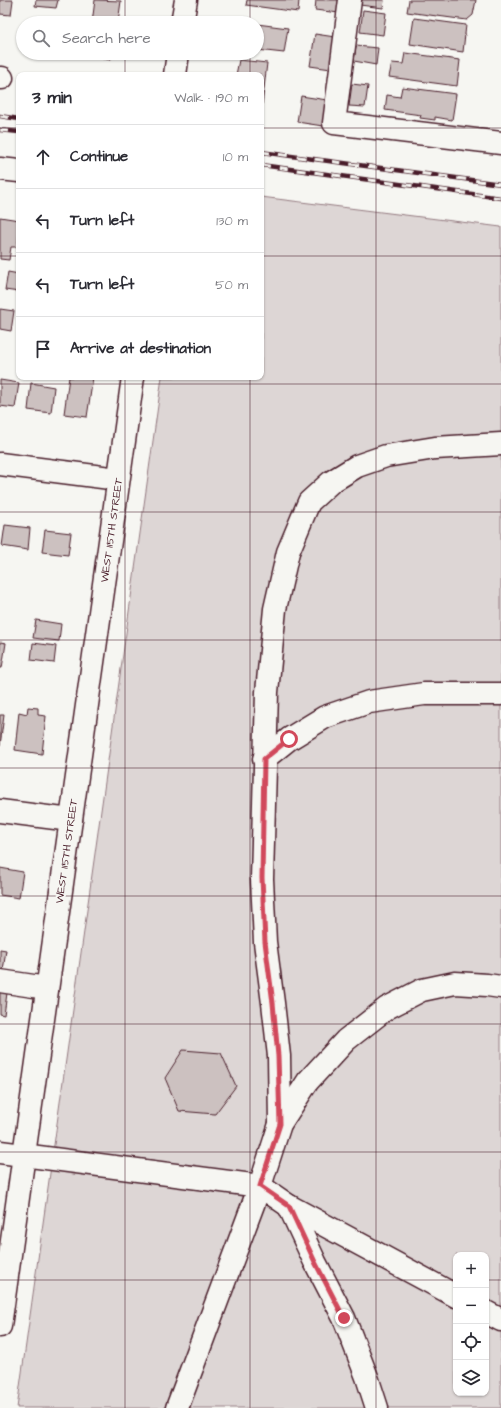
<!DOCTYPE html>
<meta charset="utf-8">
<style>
body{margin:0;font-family:"Architects Daughter",sans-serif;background:#f2f2f3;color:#2b2b33}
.controls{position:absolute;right:12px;bottom:12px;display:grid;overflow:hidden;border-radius:8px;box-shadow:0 1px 3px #0004}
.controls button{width:36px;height:36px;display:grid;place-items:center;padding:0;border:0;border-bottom:1px solid #e1e1e2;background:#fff;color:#2b2b33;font:20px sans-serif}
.stop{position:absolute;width:12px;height:12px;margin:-9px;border:3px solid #d1495b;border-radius:50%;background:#fff}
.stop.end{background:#d1495b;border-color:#fff;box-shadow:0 1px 4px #0008}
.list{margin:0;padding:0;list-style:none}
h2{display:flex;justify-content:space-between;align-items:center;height:52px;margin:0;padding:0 16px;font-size:17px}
h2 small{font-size:13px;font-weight:400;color:#7c7c81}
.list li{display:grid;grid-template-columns:26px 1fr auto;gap:12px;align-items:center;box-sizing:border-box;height:64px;padding:0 16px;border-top:1px solid #e1e1e2}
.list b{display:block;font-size:15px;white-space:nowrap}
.list em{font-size:13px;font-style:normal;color:#7c7c81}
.icon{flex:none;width:22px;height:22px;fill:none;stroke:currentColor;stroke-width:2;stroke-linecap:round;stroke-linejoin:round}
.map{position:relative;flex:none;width:501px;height:1408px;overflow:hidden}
.search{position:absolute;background:#fff;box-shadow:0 1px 3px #0004;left:16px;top:16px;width:248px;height:44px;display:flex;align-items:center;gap:10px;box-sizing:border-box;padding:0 14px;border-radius:22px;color:#7c7c81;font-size:15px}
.panel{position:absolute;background:#fff;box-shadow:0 1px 3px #0004;left:16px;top:72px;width:248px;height:308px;border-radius:8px}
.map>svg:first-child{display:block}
</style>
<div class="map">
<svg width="501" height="1408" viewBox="0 0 501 1408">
<rect width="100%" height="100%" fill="#f6f6f2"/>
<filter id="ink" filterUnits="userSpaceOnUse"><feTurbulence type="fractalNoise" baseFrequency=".025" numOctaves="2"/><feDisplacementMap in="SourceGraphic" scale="8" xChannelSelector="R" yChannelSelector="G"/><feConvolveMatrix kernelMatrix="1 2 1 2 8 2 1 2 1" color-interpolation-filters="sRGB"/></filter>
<g filter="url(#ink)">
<path fill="#ddd6d5" stroke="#947a80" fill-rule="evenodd" d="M261,197L501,227V1408H17L162,377H261ZM456,1255H486V1393H456Z"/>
<g fill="#ccc1c0" stroke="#4a1f2b">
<polygon points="0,0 13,0 11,15 0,14"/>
<polygon points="36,0 58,0 56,8 35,6"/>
<polygon points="95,0 121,1 118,23 92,23"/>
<polygon points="247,0 299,0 298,12 246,5"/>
<polygon points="316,0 340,0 339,13 315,10"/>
<polygon points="361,0 384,0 383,8 360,5"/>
<polygon points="409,0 476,0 473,15 467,20 407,12"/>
<polygon points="363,10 386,13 383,35 360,32"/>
<polygon points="414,18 466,25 463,52 410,44"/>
<polygon points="257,24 288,28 284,53 257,50"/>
<polygon points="315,34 335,37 331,69 310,66"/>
<polygon points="356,46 378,48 376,65 354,61"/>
<polygon points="70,53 112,53 111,59"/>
<polygon points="405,53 460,60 457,86 389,77 392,63 403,64"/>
<polygon points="239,60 267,63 261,114 261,75 236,75"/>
<polygon points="352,84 368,86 365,107 349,106"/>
<polygon points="402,87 456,94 452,120 435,117 435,120 420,118 421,115 385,110 387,95 400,97"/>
<polygon points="301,96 327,100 323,126 297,122"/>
<polygon points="0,217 19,220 18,247 11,247 9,260 0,259"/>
<polygon points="8,272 19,274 19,292 5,290"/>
<polygon points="0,309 14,311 11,331 0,329"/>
<polygon points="69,377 93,377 87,417 64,414"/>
<polygon points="0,380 19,383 15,408 0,406"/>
<polygon points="31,383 54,387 51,413 28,410"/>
<polygon points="5,525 30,528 28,550 2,546"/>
<polygon points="45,530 71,533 68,555 42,552"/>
<polygon points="36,620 61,624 59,641 33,638"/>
<polygon points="0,642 6,643 2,668 0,668"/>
<polygon points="33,643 56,646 54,663 31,660"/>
<polygon points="28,707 38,708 38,715 46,716 42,754 15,750 19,712 27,714"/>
<polygon points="0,715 4,715 0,746"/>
<polygon points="0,868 23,872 19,898 0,895"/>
<polygon points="0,949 6,950 3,971 0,970"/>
<polygon points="0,992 7,993 4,1015 0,1014"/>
<polygon points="183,1050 221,1053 236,1086 215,1114 179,1111 165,1078"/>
</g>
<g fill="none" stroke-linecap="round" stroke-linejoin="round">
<g stroke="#4a1f2b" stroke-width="25">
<g id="minor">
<polyline points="350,0 334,123 501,143"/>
<polyline points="182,23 186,0"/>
<polyline points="175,75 178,53"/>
<polyline points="0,78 2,78"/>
<polyline points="0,169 19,171"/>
<polyline points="0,464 118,479"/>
<polyline points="264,759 289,739 325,717 369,702 424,694 501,694"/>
<polyline points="0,811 71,820"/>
<polyline points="0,981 47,988"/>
<polyline points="280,1124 279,1056 273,1003 265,942 262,879 267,692 275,609 288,552 309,502 331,482 357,466 386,456 435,448 501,444"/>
<polyline points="0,1152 260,1186 289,1206 456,1296"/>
<polyline points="289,1206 315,1262 344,1318 367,1377 377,1408"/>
<polyline points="486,1312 501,1320"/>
<polyline points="0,1326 133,377"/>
<polyline points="177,1408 260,1186 280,1124 308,1081 346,1040 387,1008 422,990 455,983 487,985 501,987"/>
</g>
</g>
<use href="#minor" stroke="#f6f6f2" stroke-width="22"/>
<g stroke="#4a1f2b" stroke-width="4.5">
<g id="rail">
<polyline points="0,116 19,119"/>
<polyline points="0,130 19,132"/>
<polyline points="261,152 501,184"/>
<polyline points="261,165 501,198"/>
</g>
</g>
<use href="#rail" stroke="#f6f6f2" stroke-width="3" stroke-dasharray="9" stroke-linecap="butt"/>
</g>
</g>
<g fill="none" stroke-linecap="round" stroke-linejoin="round" filter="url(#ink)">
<polyline stroke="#d1495b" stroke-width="5" points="289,739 264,759 262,878 265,942 273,1003 278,1056 280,1124 260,1186 289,1206 315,1262 344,1318"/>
</g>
<path fill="none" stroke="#4a1f2b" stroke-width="1" stroke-opacity="0.55" d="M125,0V23M250,0V23M376,0V1408M125,53V75M250,53V75M0,128H19M261,128H501M0,256H19M261,256H501M125,377V1408M250,377V1408M0,384H501M0,512H501M0,640H501M0,768H501M0,896H501M0,1024H501M0,1152H501M0,1280H456M486,1280H501"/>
<g text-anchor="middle" stroke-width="4" stroke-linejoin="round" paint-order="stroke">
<g font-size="11" fill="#4a1f2b" stroke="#f6f6f2">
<text transform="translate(111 530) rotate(-82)" y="4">WEST 115TH STREET</text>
<text transform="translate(66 851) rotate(-82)" y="4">WEST 115TH STREET</text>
</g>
</g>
</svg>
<div class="controls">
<button>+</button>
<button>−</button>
<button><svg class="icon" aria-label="locate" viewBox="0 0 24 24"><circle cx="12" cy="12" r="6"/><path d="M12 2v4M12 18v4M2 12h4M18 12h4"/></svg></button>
<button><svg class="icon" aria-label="layers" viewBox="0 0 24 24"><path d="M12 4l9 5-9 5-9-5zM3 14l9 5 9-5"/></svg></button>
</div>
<div class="stop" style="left:289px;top:739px"></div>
<div class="stop end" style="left:344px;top:1318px"></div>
<div class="search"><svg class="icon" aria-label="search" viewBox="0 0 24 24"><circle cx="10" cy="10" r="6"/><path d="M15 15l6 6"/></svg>Search here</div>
<section class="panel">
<h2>3 min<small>Walk · 190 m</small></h2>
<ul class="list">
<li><svg class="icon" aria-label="ahead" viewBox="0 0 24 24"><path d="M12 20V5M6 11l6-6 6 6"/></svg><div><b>Continue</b></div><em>10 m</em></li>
<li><svg class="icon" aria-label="left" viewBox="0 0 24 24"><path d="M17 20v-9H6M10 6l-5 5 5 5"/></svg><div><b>Turn left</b></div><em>130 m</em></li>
<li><svg class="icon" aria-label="left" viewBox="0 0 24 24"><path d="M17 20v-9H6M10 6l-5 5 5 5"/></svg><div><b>Turn left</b></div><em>50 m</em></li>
<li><svg class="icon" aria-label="arrive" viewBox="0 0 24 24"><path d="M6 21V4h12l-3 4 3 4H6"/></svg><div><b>Arrive at destination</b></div></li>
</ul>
</section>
</div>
